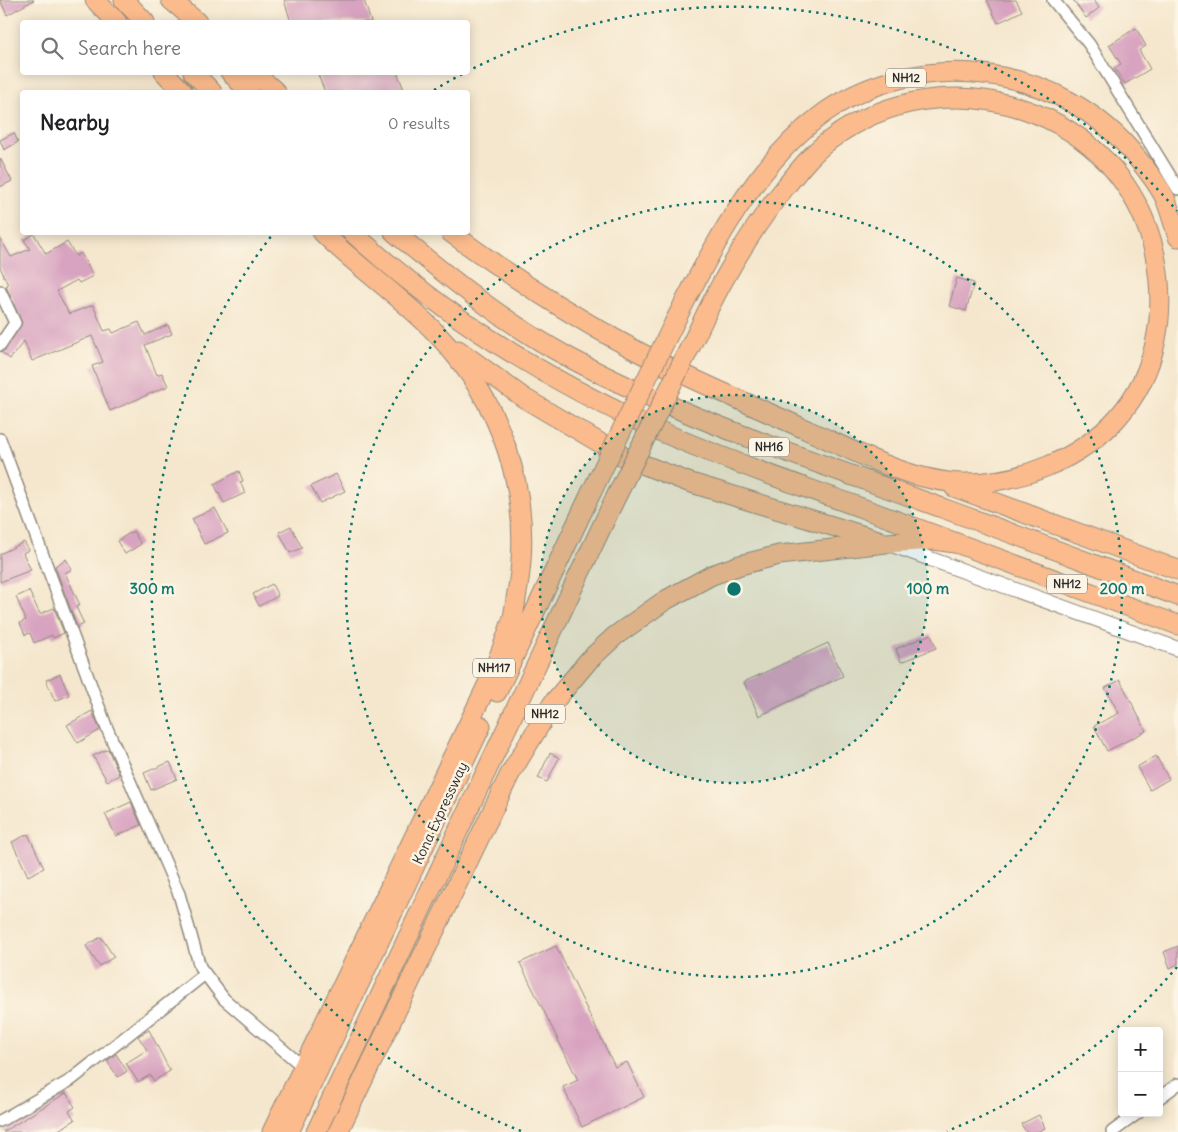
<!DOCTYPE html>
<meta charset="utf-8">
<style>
body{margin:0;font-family:Delius,sans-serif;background:#f6f6f6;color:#202124}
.controls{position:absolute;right:15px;bottom:15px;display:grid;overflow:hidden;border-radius:5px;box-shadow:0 2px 12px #0003}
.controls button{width:45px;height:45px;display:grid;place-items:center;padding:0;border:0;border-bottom:1px solid #e0e0e0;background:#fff;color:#202124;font:25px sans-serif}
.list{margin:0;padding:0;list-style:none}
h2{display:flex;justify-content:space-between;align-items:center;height:65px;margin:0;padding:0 20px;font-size:21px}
h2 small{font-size:16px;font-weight:400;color:#757577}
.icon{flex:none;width:28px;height:28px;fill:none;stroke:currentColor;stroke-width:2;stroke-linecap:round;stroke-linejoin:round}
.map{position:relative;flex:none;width:1178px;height:1132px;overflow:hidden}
.search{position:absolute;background:#fff;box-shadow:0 2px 12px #0003;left:20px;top:20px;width:450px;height:55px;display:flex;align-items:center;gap:12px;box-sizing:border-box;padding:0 18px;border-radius:5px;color:#757577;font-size:19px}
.panel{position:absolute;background:#fff;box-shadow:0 2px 12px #0003;left:20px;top:90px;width:450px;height:145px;border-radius:5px}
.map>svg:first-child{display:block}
</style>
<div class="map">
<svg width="1178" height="1132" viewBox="0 0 1178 1132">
<rect width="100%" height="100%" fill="#fcf5e5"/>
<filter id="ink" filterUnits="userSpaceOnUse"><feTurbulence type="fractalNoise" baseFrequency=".02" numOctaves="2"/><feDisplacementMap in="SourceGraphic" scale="10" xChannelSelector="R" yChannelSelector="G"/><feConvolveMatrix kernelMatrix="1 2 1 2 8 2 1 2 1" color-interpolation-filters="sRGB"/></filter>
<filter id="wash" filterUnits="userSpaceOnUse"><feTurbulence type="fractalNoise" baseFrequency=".0096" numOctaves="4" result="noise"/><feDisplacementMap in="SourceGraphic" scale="20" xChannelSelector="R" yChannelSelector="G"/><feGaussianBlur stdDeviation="1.12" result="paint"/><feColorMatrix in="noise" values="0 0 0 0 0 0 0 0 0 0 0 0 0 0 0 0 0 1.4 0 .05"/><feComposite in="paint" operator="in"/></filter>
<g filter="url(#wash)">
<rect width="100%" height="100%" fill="#f5e7ce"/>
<g id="blocks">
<g fill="#d8a3c0">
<polygon points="0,0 34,0 7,15"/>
<polygon points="284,0 364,0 371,22 291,22"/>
<polygon points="987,0 1016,0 1022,11 998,23"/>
<polygon points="1073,0 1094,0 1099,8 1086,18"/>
<polygon points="1136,28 1146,46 1139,50 1150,69 1125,84 1114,68 1121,64 1109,45"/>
<polygon points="317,72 397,72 405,92 325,92"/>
<polygon points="14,133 18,142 4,150 0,140"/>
<polygon points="0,158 12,181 0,187"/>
<polygon points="34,234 46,254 67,242 76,256 81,253 93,276 79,283 77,280 57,291 69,314 93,305 104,331 111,329 113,333 139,322 145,335 168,325 172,334 145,345 157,375 162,373 168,386 110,411 92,366 103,362 92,336 32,361 24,341 10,359 1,352 6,349 22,323 6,286 8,285 0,267 0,238 11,257 30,249 24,240"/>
<polygon points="957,278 974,283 966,311 949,306"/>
<polygon points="239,471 243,481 240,482 245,493 224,503 214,484"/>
<polygon points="336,474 345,491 320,503 311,486"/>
<polygon points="215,508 228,533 204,544 192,519"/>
<polygon points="291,526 302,548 290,553 279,532"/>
<polygon points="133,531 141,544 125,554 117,541"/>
<polygon points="24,542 29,550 23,553 31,570 0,582 0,554"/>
<polygon points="66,559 72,569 65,573 80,605 76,607 84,624 77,627 55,566"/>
<polygon points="272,584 278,596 259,606 253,594"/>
<polygon points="29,591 40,614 54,608 64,633 53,638 52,635 34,643 30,633 25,635 20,623 26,620 16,597"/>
<polygon points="931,634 936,648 901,662 896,649"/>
<polygon points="828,643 843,676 759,716 744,682"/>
<polygon points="60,674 69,695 55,701 46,680"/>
<polygon points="1120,680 1146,731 1107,751 1094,726 1119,713 1105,688"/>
<polygon points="92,711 100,730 78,743 67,725"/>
<polygon points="108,749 119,775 107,781 93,756"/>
<polygon points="550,753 559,758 547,782 538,778"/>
<polygon points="1156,756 1169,779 1150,790 1137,767"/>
<polygon points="170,762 177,779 151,790 144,773"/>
<polygon points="131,802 141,825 116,836 105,814"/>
<polygon points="28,834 44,868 28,876 12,842"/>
<polygon points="101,937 114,957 99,966 86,946"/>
<polygon points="556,946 615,1067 627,1062 644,1097 582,1127 563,1087 578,1080 520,963"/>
<polygon points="1178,946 1178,964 1170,968 1164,952"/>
<polygon points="149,1030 170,1071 154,1081 150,1075 138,1082 126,1063 147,1050 138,1036"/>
<polygon points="116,1054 127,1071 118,1077 107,1061"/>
<polygon points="66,1093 75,1107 69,1111 75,1120 55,1132 3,1132"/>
<polygon points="1039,1115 1045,1128 1037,1132 1026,1132 1021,1124"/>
</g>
</g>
</g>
<g filter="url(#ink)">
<use href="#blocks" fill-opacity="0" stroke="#90897c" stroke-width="1"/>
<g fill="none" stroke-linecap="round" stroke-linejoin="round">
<g stroke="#90897c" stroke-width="14">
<g id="minor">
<polyline points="1053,0 1089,44 1178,189"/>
<polyline points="0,291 15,323 0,345"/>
<polyline points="0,439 106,726 179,894 200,967 224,999 302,1066"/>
<polyline points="1159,1098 1178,1084"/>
<polyline points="0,1121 71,1080 205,974"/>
<polyline points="1112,1132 1138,1113"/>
</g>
</g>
<g stroke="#90897c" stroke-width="16">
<polyline id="tertiary" points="892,545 1178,649"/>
</g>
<g stroke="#90897c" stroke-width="21">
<g id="trunk">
<polyline points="95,0 117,22"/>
<polyline points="124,0 145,22"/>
<polyline points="171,0 197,22"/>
<polyline points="164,72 183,92"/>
<polyline points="193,72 212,92"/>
<polyline points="230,72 249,92"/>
<polyline points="253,72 276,92"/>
<path d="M352,232C442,315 550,382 662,432C729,462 800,485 870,511C972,549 1075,587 1178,625"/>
<path d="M394,232C449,278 505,323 568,357C688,421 817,462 945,509C1023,537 1100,567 1178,596"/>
<path d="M450,232C503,271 558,307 615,339C677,374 743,401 807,430C854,451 911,482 963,483C1019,484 1081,459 1118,417C1157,373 1167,312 1155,255C1124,108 946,52 830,140C813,152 800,169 787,185C750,231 721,280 697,333"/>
<path d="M675,321C712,248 754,166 820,116C917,44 1062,63 1137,158C1147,170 1158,184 1165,198C1170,210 1174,225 1178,237"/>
<polyline points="458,350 524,398 624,457 688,482 878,540"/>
<polyline points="954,487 1178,570"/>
<polyline points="497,692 591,493"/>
<path d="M272,1132L492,675C499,656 507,637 513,617C515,608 516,597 518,587C533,493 502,402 436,333C401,296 358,268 322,232"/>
<polyline points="289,1132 481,726"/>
<polyline points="316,1132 612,505"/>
<polyline points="338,1132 510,774 553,703 589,660 615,636 664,601 712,575 740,565 779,555 886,543 934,540 955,543"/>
</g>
</g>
<use href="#minor" stroke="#fff" stroke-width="11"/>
<use href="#tertiary" stroke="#fff" stroke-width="14"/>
<use href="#trunk" stroke="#fbbb8d" stroke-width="19"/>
<g stroke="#90897c" stroke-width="21" stroke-linecap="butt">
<g id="trunk-bridge">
<polyline points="591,493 675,321"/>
<polyline points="612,505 697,333"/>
</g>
</g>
<use href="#trunk-bridge" stroke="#fbbb8d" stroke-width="19"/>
</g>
</g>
<circle cx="734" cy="589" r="194" fill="#0f766e" fill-opacity=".12"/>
<g fill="none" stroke="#0f766e" stroke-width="2.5" stroke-dasharray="2.5 5">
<circle cx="734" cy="589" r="194"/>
<circle cx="734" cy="589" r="388"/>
<path d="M1177 967A582 582 0 0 1 947 1131M521 1131A582 582 0 0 1 272 235M434 90A582 582 0 0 1 1177 211"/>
</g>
<g text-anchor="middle" stroke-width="5" stroke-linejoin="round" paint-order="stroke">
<g fill="#fcf5e5" stroke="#6a6863" stroke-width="1">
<rect x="886" y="68.5" width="40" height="19" rx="4"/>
<rect x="749" y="437.5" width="40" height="19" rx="4"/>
<rect x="1047" y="574.5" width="40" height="19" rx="4"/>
<rect x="473" y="658.5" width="42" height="19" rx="4"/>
<rect x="525" y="704.5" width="40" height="19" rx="4"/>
</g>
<g font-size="12" font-weight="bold" fill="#2b2b2b">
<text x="906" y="82">NH12</text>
<text x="769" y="451">NH16</text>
<text x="1067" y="588">NH12</text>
<text x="494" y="672">NH117</text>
<text x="545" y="718">NH12</text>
</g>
<g font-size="14" fill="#2b2b2b" stroke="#fcf5e5">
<text transform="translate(440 813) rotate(-65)" y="5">Kona Expressway</text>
</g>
</g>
<circle cx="734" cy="589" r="8" fill="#0f766e" stroke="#fcf5e5" stroke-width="2.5"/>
<g font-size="15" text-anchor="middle" font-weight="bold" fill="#0f766e" stroke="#fcf5e5" stroke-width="5" stroke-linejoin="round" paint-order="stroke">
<text x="928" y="594">100 m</text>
<text x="1122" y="594">200 m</text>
<text x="152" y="594">300 m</text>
</g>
</svg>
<div class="controls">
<button>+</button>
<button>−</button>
</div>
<div class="search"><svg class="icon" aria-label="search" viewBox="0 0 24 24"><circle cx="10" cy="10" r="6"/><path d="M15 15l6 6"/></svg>Search here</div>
<section class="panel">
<h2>Nearby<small>0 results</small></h2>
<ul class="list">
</ul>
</section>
</div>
